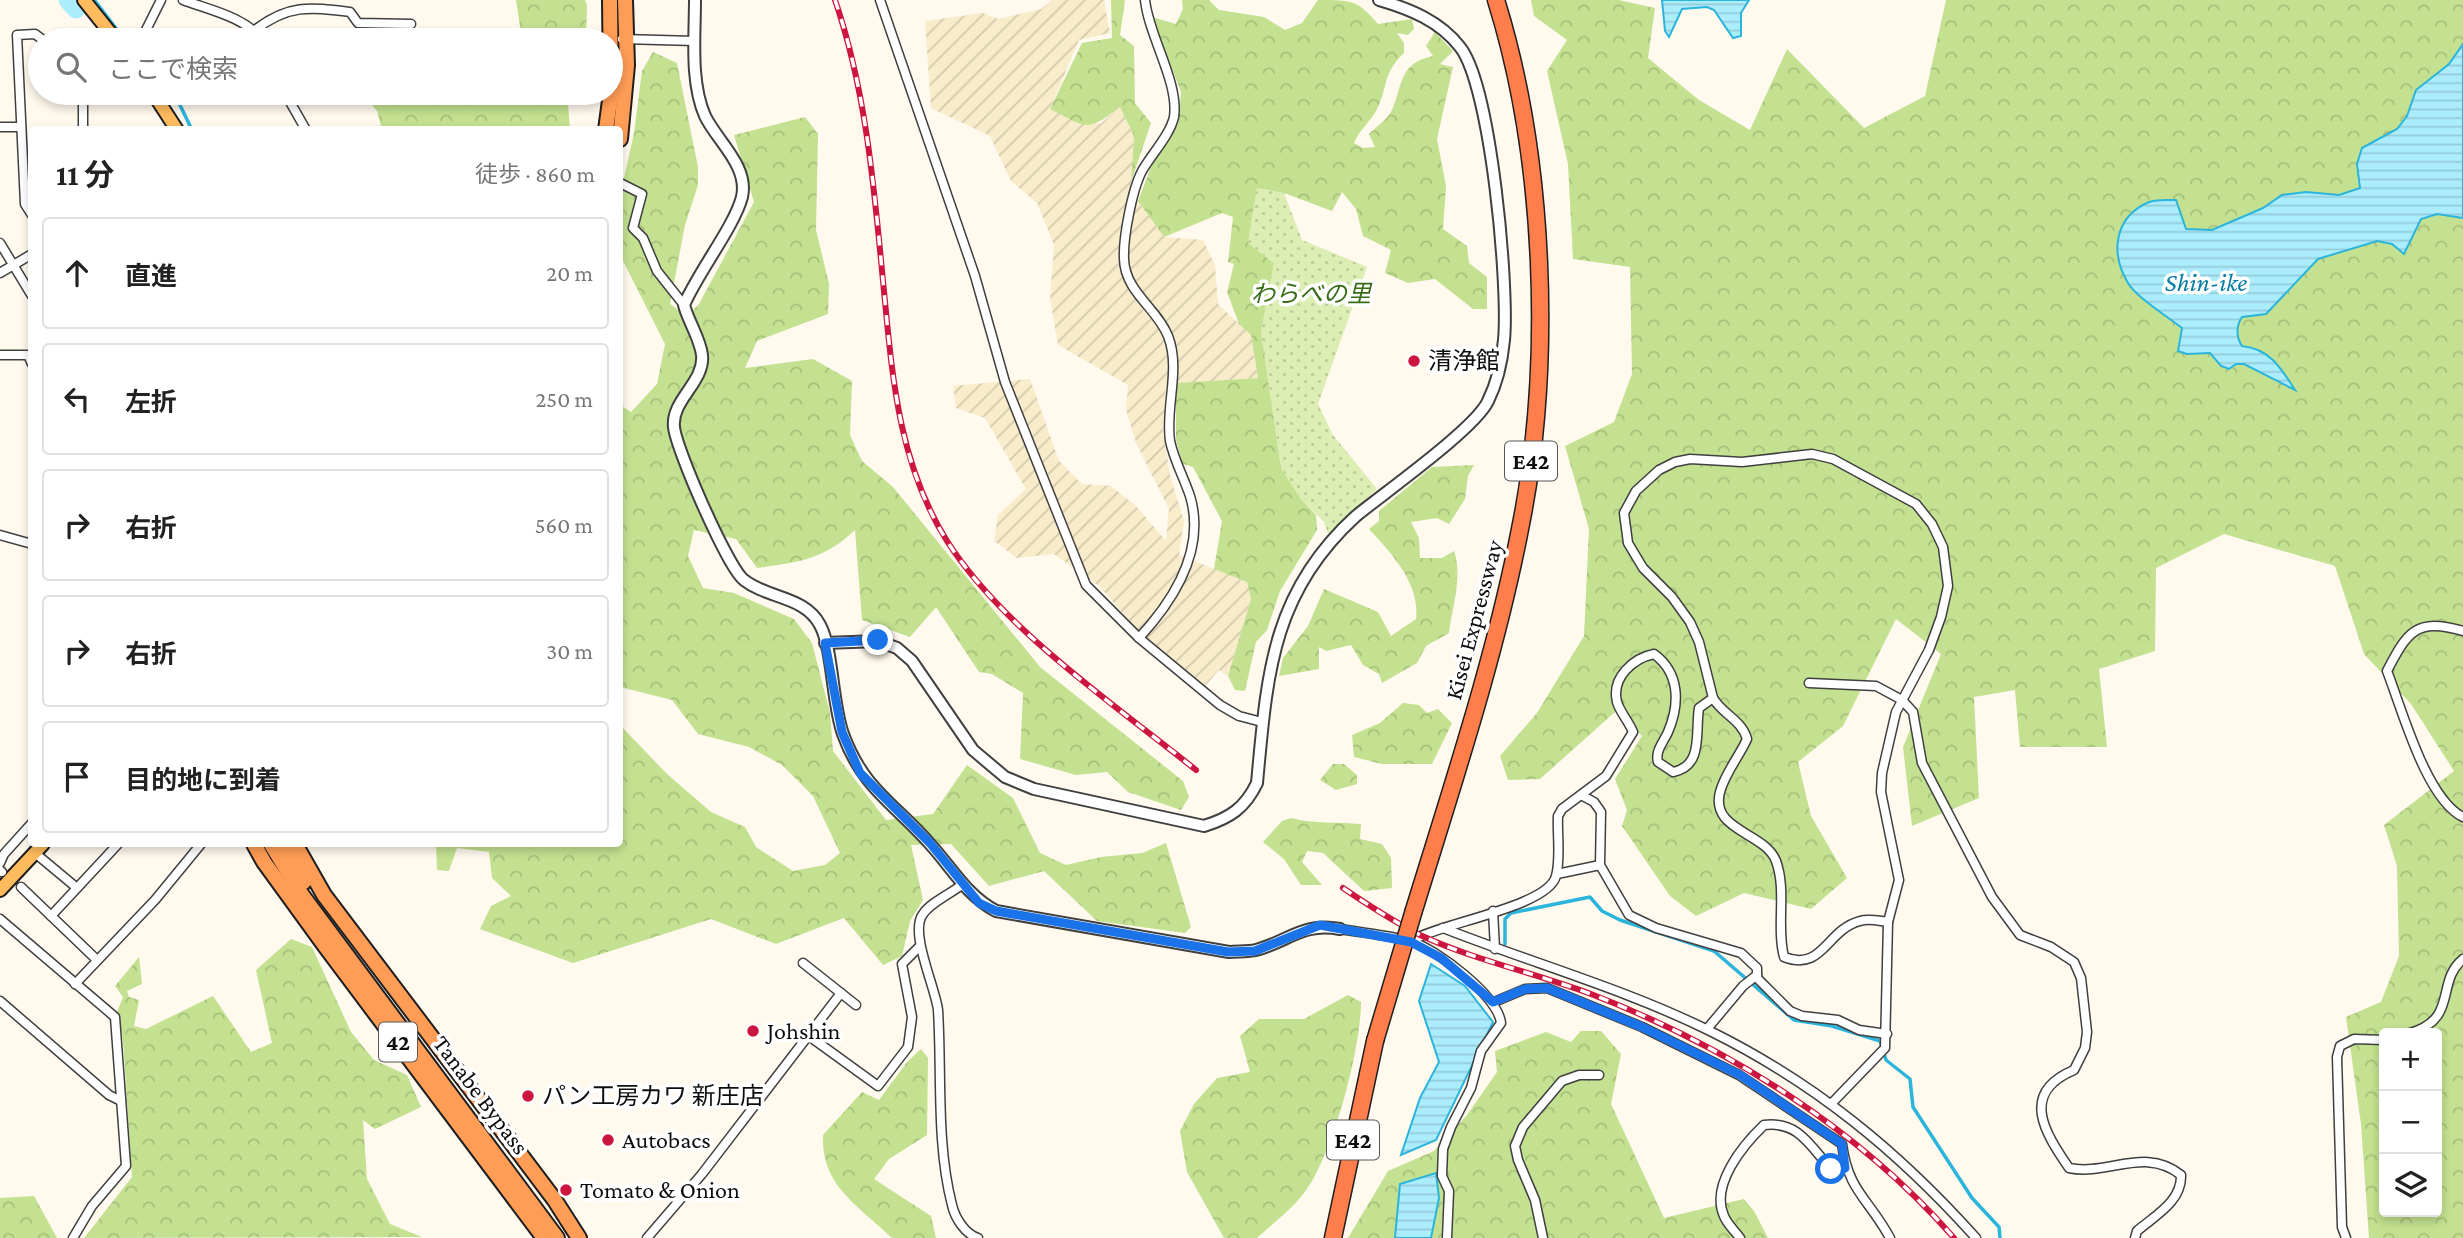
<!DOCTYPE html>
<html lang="ja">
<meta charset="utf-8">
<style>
body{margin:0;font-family:"Crimson Pro","Noto Sans JP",serif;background:#f2f2f2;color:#222}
.controls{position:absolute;right:21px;bottom:21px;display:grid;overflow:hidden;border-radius:7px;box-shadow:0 4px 10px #0003}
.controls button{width:63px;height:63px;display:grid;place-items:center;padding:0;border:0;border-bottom:2px solid #e0e0e0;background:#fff;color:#222;font:35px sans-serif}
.stop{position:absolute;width:21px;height:21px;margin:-16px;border:5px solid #1a73e8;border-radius:50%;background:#fff}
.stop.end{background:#1a73e8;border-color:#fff;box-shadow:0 2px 7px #0008}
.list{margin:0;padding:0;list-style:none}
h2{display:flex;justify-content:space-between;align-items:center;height:91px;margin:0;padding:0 28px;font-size:30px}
h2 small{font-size:23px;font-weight:400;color:#767676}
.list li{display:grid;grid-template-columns:46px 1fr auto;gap:21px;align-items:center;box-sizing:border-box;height:112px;margin:0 14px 14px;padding:0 14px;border:2px solid #e0e0e0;border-radius:7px}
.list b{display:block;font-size:26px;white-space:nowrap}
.list em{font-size:23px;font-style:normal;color:#767676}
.icon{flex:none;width:38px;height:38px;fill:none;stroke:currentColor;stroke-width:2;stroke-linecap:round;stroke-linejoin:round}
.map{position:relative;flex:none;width:2463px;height:1238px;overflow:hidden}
.search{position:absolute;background:#fff;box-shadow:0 4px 10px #0003;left:28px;top:28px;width:595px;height:77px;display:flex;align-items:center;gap:18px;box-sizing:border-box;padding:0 24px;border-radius:38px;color:#767676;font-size:26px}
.panel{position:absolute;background:#fff;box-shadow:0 4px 10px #0003;left:28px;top:126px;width:595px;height:721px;border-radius:7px}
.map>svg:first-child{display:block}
</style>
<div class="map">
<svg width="2463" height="1238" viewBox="0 0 2463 1238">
<defs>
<pattern id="farmland-furrows" width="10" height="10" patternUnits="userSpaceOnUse" patternTransform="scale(1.75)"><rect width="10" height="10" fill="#f8ecca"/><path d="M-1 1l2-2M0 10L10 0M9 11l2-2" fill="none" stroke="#d3c9ac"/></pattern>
<pattern id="grass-dots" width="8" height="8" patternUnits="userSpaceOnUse" patternTransform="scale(1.75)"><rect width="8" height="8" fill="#dceeb3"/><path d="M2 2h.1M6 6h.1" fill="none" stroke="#bccb99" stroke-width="1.8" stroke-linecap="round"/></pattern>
<pattern id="forest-crowns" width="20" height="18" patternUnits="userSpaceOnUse" patternTransform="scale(1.75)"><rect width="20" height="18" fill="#c3e190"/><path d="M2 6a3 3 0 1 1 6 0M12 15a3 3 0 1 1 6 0" fill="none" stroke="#a6c07b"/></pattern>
<pattern id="water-rules" width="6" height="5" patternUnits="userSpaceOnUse" patternTransform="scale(1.75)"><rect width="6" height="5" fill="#acedfd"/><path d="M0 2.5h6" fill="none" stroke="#93cad8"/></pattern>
</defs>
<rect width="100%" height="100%" fill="#fff9ee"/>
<polygon fill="url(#farmland-furrows)" points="1052,0 1104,0 1110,33 1079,40 1050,109 1100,124 1120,107 1134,136 1131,182 1138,201 1164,237 1203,240 1215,265 1218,304 1251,335 1258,378 1166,384 1163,433 1170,475 1184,521 1179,555 1247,582 1251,599 1228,676 1219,670 1205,686 1138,630 1099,586 1054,554 1017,558 994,541 998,515 1026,489 985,418 956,408 953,386 1030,379 1059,461 1082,484 1111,486 1135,505 1166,541 1169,509 1136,443 1126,410 1128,385 1058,345 1050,298 1054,245 1037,203 1011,181 990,136 931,108 925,21 983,13 998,19 1041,9"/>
<polygon fill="url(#grass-dots)" points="1257,188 1284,193 1302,240 1367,267 1318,404 1333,435 1377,489 1328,534 1324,522 1301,499 1281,468 1261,332 1274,263 1248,243"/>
<g fill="url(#forest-crowns)" fill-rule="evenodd">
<polygon points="516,0 585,0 587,5 586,40 522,40"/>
<path d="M1111,0H1125L1120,35L1134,46L1135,103L1151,123L1131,182L1134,136L1120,107C1086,133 1088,128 1050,109L1082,43L1112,38Z"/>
<path d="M1182,0H1209L1219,10L1264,17L1285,30L1302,23L1318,0C1353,0 1357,0 1378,24L1412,19L1414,29L1408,35L1397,33L1404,43V53C1381,75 1389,87 1376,111C1369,123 1361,128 1354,143L1363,148L1375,147L1369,134C1376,127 1388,119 1392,110C1403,84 1399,63 1433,56L1426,46L1435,32L1453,51L1440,64L1453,67L1437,139L1446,186L1443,229L1467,246L1469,263L1487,277V309H1473L1435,279L1408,283L1385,273L1391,250L1363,236L1356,209L1342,192L1332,211L1284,193L1257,188L1248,243L1274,263L1261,332L1281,468L1301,499L1316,515L1317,530L1280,591L1267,630L1256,642L1245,691L1235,690L1228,676L1251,599L1247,582L1214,569L1222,521L1193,467L1183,464L1176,440V383L1258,378L1251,335L1239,324L1227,292L1234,264L1228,262L1233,217L1222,213L1164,237L1138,201L1151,167L1178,124L1181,92L1152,17L1176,24L1183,9Z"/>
<path d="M1531,0H1619L1655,8L1648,58L1699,100L1750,130L1787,49L1864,128L1925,96L1946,0H2463V1238H2369L2361,1124L2346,1017L2381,1002L2399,956L2397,866L2384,825L2454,771L2411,704L2364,654L2335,566L2224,534L2156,568L2155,651L2099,669L2107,747H2020L2015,690L1974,697L1979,798L1912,826L1903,747L1941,654L1896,619L1843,726L1798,762L1811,816L1847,878L1811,909L1744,893L1696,916L1670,896L1622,826L1627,810L1615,779L1642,736L1615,712L1540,779L1508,780L1500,756L1537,713L1584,636L1589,529L1565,446L1614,422L1632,374L1630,267L1573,259L1568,164L1547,71L1567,40L1534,16ZM2384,1033H2437V1212H2384Z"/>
<path d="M653,52L677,63L698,167V185L685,225L670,304L687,316L699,304L754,202L734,135L805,117L818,134L816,230L829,284L828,314L757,341L745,368L813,359L852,381L850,435L862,461L893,487L1040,667L1183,781L1189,797L1181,810L1128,792L1107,772L1076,775L1020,759L1023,693L992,674L979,672L936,607L910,637L862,620L855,530C823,560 799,562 757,568L736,539L694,530L688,556L703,588L734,593L794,619L812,643L830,713L833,751L886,820L933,814L967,765L1013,798L1040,853L1066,865L1101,857L1142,853L1166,843L1191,927L1185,933L1097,921L1044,871L989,886L951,844L911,845L923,900L910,921L902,956L883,965L844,918L776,944L711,919L573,963L480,929L491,906L511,896L492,878L489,852L457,848L449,871L437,870L436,844H620V725L667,774L711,812L745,827L756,847L793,871L825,865L840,853L813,796L782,765L749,747L698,734L672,700L620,687V405L631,412L657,384L665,344L620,255V196L634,133L642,71Z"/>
<polygon points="362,93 577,93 568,103 570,130 378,129 381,126 377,111"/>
<path d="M1474,465L1468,476L1465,499L1449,524L1437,518L1411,522L1419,538L1420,558H1442L1454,551C1463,576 1452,608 1449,633L1426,646L1417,663L1382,683L1379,674L1363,665L1351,645L1326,651L1319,647V669L1279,676L1283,658L1308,626L1324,589L1378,612L1391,636L1416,619C1420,583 1392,554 1369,529L1379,521V511L1432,467Z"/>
<polygon points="1403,703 1419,705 1427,713 1438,709 1452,723 1432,764 1382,764 1354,757 1352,735 1380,723"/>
<polygon points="1333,764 1344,764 1357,775 1357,784 1336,790 1320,780"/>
<path d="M1291,818C1314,824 1338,822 1361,824L1360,839L1382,844L1391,858L1392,888L1364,891L1323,853L1307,851L1302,862L1322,885H1301L1284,859L1263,842L1282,821Z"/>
<polygon points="291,939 312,947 351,1032 374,1060 407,1075 421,1107 375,1129 363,1120 367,1179 390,1224 422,1237 84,1238 132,1177 123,1041 117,1012 123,997 115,986 139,957 142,984 127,991 129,997 139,1000 134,1026 146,1029 213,996 251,1052 272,1043 256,970"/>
<path d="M1348,995L1361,1002C1361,1049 1332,1161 1301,1197C1288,1212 1271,1225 1257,1238H1224L1187,1172L1180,1131L1194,1104L1217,1078L1250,1072L1240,1036L1259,1019H1304Z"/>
<polygon points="1581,1031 1601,1031 1621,1054 1611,1104 1664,1218 1744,1199 1754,1211 1768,1238 1348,1238 1388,1171 1434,1151 1467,1115 1497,1072 1495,1051 1546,1032 1571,1042"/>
<path d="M921,1049L928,1058L927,1135L889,1159L874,1179L931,1216L936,1238H892C858,1205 821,1186 823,1135L862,1092L879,1100L907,1062Z"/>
<polygon points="34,1196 57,1238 0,1238 0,1198"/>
</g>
<g fill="url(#water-rules)" stroke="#2bb5dc" stroke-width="2">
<polygon points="1662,0 1749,0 1741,13 1741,36 1733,38 1714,10 1707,7 1682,9 1669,37 1665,31"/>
<path d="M2463,44V218L2437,214L2421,219L2404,254L2392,244L2377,241L2318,259L2266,314L2242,317C2236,326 2236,337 2242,346C2270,349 2281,368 2295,390L2244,364H2236L2229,369L2221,366L2210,353L2187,354L2178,351L2182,328C2168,317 2136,297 2128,283C2110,253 2114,217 2149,202C2157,199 2168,200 2176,200L2186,229L2212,230L2263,208L2282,195L2306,192L2339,195L2360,188L2357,164L2362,148L2397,129L2407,116L2416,90L2449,64Z"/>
<polygon points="1431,964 1465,986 1493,1022 1436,1140 1401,1155 1420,1098 1439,1062 1419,1001"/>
<polygon points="1436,1173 1439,1198 1431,1238 1395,1238 1400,1184"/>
</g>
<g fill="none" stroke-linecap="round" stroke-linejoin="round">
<g stroke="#2bb5dc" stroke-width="3.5">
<polyline points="95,1 125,40"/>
<polyline points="191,93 179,103 192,130"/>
<polyline points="1505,944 1505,919 1511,913 1590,897 1602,911 1620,920 1714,951 1794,1020 1832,1026 1880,1041 1886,1060 1910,1079 1913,1107 1972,1198 1999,1227 2000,1238"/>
</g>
<polyline stroke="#acedfd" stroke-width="19" points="68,0 76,9"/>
<g stroke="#404040" stroke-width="11">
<g id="minor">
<path d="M183,0C210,10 245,17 262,40"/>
<polyline points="880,0 975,276 1005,382 1086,585 1139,638 1220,705 1239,716 1262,722"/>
<path d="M255,30C288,4 310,7 350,12L358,23L411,24"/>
<polyline points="622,39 695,41"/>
<polyline points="141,40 161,0"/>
<polyline points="83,93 83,130"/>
<polyline points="285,93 306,130"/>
<polyline points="0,127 21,127"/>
<polyline points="620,183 642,194 633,228 643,238 657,271 684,305"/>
<polyline points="32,215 25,204 17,35 35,34 43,40"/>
<polyline points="0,243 32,296"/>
<polyline points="0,273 32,254"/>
<polyline points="0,355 28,355 32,364"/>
<polyline points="0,535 32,544"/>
<path d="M2463,631C2415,617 2407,633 2387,671C2402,709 2426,799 2463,817"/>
<path d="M1139,638C1174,600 1206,549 1190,496C1184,478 1174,460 1170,441C1165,407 1181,369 1168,336C1157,308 1125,292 1124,259C1123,238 1132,190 1142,171C1151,155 1170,135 1174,117C1179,82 1149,37 1145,0"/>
<path d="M1809,683L1876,686L1902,700L1913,712L1922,763L1992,897L2020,935L2051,947L2074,962L2081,978L2087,1032L2085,1048L2074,1070C2019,1093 2045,1133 2069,1168C2108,1176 2145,1146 2181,1175C2182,1201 2156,1215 2137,1231L2135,1238"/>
<path d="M1713,698C1722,714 1742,720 1747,739C1739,757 1725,773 1720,792C1710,831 1765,832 1776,861C1787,891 1776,926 1784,957C1823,972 1826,930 1860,921C1869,918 1879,921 1888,922"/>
<polyline points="1581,795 1594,802 1601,812 1600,865 1629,915 1656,928 1741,953 1757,968 1757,978 1790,1011 1802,1016 1838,1020 1859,1030 1887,1034"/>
<polyline points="35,853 77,888"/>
<polyline points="0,863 4,854 32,823"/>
<polyline points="0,870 2,872"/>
<polyline points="1557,874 1600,865"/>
<path d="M963,884C952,893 931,902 923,914C909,932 935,986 938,1010C942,1074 936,1143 952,1205C955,1218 965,1234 978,1238"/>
<polyline points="21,887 97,960"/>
<polyline points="1493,911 1495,949"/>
<polyline points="51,916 118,844"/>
<polyline points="0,919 115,1017 126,1166 92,1206 73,1238"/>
<path d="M1443,928C1532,963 1625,989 1710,1031C1815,1083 1898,1151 1976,1238"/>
<path d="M1340,929C1363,933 1388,935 1410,941C1437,949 1498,996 1501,1023L1481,1051L1471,1088L1451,1127L1443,1149L1442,1176L1449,1191L1447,1238"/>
<path d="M1411,941C1440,923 1548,907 1556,876C1561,859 1557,834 1558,816L1562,809L1606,776L1633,732C1629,722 1620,712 1617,702C1611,677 1634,658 1654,654C1680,673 1680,704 1668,732C1663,743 1655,751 1658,762L1673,772C1704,766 1695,732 1699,708L1713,698L1699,642L1690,622L1672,597L1643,568L1628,543L1624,513L1636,491L1659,470L1675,462L1690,459L1742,462L1812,454L1833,459L1916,504L1932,524L1943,547L1948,586L1941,617L1929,650L1896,712L1882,773L1881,792L1899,880L1888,922L1885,1048L1832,1103"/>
<polyline points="803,963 856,1005"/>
<polyline points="75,984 155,900 201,844"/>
<polyline points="0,1001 109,1095 121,1101"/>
<path d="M1494,1002L1525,989L1547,988L1642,1027L1739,1075L1842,1144C1848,1191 1869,1199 1890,1238"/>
<polyline points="1707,1029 1743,986 1757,975"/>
<path d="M2410,1033C2459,1019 2435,982 2463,959"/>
<polyline points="809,1036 878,1086 908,1047 912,1017 902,964 919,947"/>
<polyline points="647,1238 702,1174 841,993"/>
<polyline points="1543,1238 1535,1200 1518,1160 1515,1146 1523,1127 1562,1081 1579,1075 1599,1075"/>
<path d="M1740,1238C1735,1231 1727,1224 1724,1216C1710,1185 1743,1145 1764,1125C1799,1121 1810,1146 1831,1169L1845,1168"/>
<polyline points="2346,1238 2342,1227 2337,1057 2340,1046 2354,1039 2384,1040"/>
</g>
</g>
<g stroke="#404040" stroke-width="14">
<g id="tertiary">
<path d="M695,0C695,36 690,82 705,116C717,141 749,166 742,197C734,227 698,272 684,305C688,321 700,338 702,355C705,382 671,400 674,427C676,449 728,568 744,580C768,599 805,596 820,625C833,649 832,704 843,734C863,789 894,803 930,844C952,868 967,896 996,911L1229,952C1237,951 1248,952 1256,950C1289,941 1303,922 1340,929"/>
<path d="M825,643L878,641L897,648L912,661L973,750L1005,777L1034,789L1204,826C1230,818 1245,808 1257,783C1267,676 1271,593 1356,516C1384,493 1476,428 1488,401C1498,381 1502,361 1504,340C1509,286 1491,86 1460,47C1440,21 1410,9 1379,0"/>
</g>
</g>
<g stroke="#1e1e1e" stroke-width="16">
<g id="primary">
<polyline points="84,0 116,40"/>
<polyline points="153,93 177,130"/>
<polyline points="0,890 43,844"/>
</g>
</g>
<g stroke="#1e1e1e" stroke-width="18">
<g id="trunk">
<polyline points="610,0 611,91"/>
<polyline points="606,130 611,93"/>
<polyline points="620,139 627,65 625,0"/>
<polyline points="254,844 264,862 325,946 544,1238"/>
<polyline points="271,844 302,895 557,1238"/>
<polyline points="284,844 304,882"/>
<polyline points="295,844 324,895 554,1199 579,1238"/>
</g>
</g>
<g stroke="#1e1e1e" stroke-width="19">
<g id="motorway">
<path d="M1414,910C1453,783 1496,655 1521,524C1553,362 1545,157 1496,0"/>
<polyline points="1333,1238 1375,1041"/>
</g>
</g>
<use href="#minor" stroke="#fff" stroke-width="8"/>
<use href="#tertiary" stroke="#fff" stroke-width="10"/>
<use href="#primary" stroke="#ffbb5e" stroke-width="12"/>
<use href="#trunk" stroke="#ff9c55" stroke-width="14"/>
<use href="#motorway" stroke="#ff7e4c" stroke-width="16"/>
<g stroke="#cc1640" stroke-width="6">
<g id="rail">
<path d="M835,0C866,90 874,187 883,281C892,372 897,461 947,541C1003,629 1114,704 1196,770"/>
<path d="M1343,888C1368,905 1393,921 1420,935C1474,960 1535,973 1591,994C1726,1046 1858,1128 1954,1238"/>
</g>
</g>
<use href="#rail" stroke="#fff" stroke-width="3.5" stroke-dasharray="10" stroke-linecap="butt"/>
<g stroke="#1e1e1e" stroke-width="19" stroke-linecap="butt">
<polyline id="motorway-bridge" points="1375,1041 1414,910"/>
</g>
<use href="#motorway-bridge" stroke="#ff7e4c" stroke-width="16"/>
</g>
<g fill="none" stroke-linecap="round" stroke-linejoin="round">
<polyline stroke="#1a73e8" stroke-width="9" points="878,640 825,643 842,732 860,773 930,843 979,903 996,911 1228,952 1255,951 1320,925 1411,942 1441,958 1493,1002 1525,989 1547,988 1642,1027 1740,1075 1842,1144 1845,1168 1831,1169"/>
</g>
<g fill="#cc1640" stroke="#fff" stroke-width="2.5">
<circle cx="1414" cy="361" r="7"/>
<circle cx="753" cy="1031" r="7"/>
<circle cx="528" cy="1096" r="7"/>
<circle cx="608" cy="1140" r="7"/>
<circle cx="566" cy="1190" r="7"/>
</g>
<g text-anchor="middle" stroke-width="7" stroke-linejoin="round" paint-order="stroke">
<g fill="#fff" stroke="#565656" stroke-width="2">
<rect x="1505" y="441.5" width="52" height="39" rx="5"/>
<rect x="379" y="1022.5" width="38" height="39" rx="5"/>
<rect x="1327" y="1120.5" width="52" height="39" rx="5"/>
</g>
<g font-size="23" font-weight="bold" fill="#0d0d0d">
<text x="1531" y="469">E42</text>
<text x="398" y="1050">42</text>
<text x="1353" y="1148">E42</text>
</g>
<g font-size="24" font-style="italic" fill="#386c17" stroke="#fff">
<text x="1311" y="302">わらべの里</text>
</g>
<g font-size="24" fill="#0d0d0d" stroke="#fff" text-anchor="start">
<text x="1428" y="369">清浄館</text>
<text x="767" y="1039">Johshin</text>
<text x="542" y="1104">パン工房カワ 新庄店</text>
<text x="622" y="1148">Autobacs</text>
<text x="580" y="1198">Tomato &amp; Onion</text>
</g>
<g font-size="24" fill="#0d0d0d" stroke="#fff">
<text transform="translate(1474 620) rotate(-75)" y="8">Kisei Expressway</text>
<text transform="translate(481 1095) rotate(53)" y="8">Tanabe Bypass</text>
</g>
<g font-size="26" font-style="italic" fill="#097da5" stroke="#fff">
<text x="2206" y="291">Shin-ike</text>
</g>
</g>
</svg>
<div class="controls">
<button>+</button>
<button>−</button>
<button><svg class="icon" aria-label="layers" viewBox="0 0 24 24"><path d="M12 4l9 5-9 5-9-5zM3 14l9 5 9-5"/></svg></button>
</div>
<div class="stop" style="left:1831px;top:1169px"></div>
<div class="stop end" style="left:878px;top:640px"></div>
<div class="search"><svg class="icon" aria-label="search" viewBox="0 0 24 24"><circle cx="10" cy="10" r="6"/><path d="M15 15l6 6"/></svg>ここで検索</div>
<section class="panel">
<h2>11 分<small>徒歩 · 860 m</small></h2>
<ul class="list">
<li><svg class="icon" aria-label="ahead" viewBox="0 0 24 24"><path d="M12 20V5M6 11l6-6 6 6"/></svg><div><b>直進</b></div><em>20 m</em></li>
<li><svg class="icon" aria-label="left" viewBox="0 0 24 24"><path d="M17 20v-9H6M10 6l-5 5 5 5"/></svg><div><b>左折</b></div><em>250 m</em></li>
<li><svg class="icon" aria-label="right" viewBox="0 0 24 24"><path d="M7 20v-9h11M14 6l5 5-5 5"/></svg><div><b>右折</b></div><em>560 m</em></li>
<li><svg class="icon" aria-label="right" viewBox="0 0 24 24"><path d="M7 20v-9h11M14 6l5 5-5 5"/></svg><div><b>右折</b></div><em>30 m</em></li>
<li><svg class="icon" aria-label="arrive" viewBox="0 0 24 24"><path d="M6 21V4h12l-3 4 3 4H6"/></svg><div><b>目的地に到着</b></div></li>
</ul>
</section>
</div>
